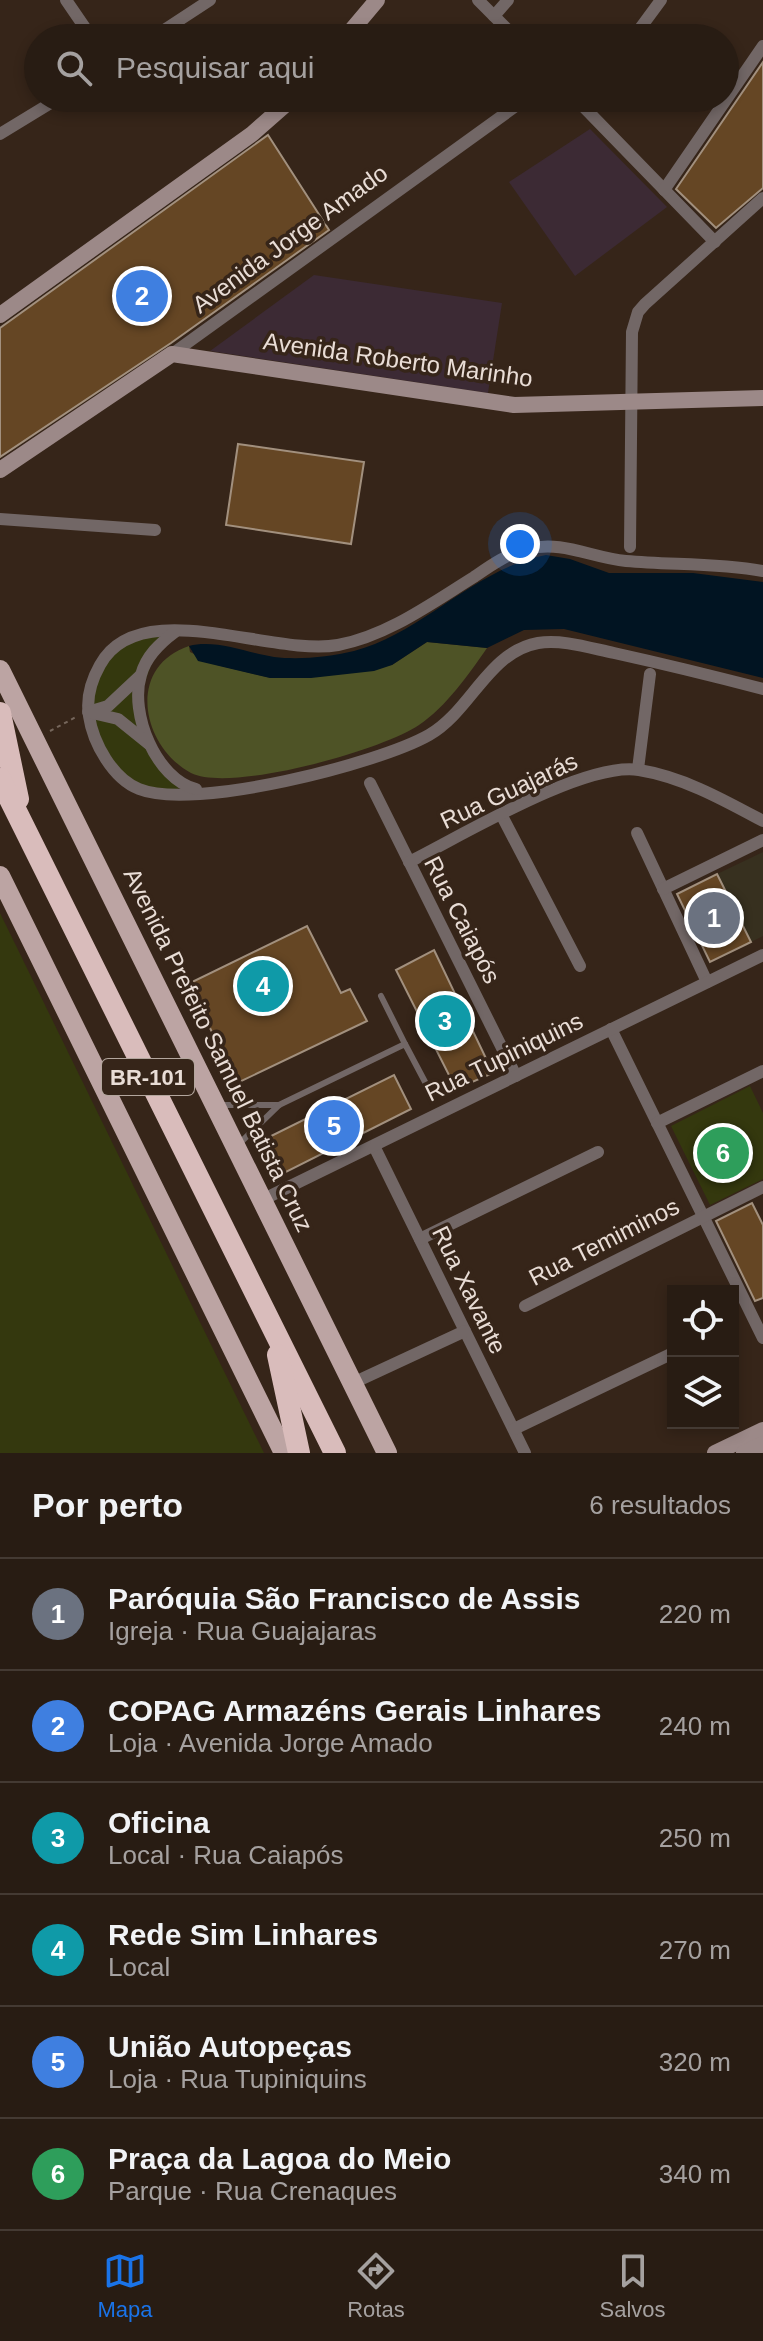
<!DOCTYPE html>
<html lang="pt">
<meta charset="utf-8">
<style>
body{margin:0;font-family:Helvetica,sans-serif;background:#30251c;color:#f1f3f6}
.controls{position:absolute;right:24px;bottom:24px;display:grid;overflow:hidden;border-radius:0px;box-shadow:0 4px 12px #0003}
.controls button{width:72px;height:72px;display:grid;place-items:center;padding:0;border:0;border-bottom:2px solid #443a33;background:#281c13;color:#f1f3f6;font:40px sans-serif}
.you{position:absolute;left:520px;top:544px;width:28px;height:28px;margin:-20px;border:6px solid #fff;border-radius:50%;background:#1a73e8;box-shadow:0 0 0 12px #1a73e833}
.badge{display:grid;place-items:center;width:52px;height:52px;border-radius:50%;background:#1a73e8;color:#fff;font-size:26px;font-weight:700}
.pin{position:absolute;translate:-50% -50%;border:4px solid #fff;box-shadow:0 2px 8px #0006}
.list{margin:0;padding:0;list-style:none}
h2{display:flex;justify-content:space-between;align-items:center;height:104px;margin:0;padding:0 32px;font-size:34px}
h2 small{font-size:26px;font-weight:400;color:#a5a1a0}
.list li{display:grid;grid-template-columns:52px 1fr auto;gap:24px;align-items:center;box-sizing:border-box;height:112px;padding:0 32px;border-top:2px solid #443a33}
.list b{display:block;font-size:30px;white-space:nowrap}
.list p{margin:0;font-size:26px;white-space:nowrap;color:#a5a1a0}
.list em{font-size:26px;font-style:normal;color:#a5a1a0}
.icon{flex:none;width:44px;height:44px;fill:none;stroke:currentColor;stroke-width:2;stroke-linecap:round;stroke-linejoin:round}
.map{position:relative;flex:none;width:763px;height:1453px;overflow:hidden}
.search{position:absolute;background:#281c13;box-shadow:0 4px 12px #0003;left:24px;right:24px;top:24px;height:88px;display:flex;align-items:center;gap:20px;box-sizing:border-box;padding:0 28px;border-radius:44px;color:#a5a1a0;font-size:30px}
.sheet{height:776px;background:#281c13}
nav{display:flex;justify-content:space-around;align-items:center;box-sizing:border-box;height:112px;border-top:2px solid #443a33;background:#281c13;font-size:22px;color:#a5a1a0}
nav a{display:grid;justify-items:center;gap:4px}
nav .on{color:#1a73e8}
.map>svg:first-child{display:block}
</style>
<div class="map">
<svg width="763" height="1453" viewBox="0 0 763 1453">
<rect width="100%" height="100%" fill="#362519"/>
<g fill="#3c2a34">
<polygon points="590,129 667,207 575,276 509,182"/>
<polygon points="314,275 502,303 488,393 210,351"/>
</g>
<polygon fill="#37301f" points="763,852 763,936 751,942 717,874"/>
<g fill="#34380e">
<path d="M175,631L158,645L138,702L155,751L184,785L169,795C108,784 106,752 88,700L119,641Z"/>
<polygon points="0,913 264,1453 0,1453"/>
<polygon points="750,1086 763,1113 763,1179 710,1205 671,1126"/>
</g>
<path fill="#4e5326" d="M427,642L487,648C469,674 446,707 419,725C383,750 231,793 191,773C141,746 126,667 189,646L190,652L217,665L271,678L392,665Z"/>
<path fill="#011422" d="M546,555L570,559L609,573H693L763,582V678L564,629L524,630L487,648L427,642L392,665L374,671L311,678H270L198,661L189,646C216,639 247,653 274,657C299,660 329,657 354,651C424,632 475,568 546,555Z"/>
<g fill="#654624" stroke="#a2907e" stroke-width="2">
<polygon points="763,62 763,188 716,228 676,189"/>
<polygon points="268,135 329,230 171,343 0,457 0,328"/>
<polygon points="238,444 364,462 351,544 226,525"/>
<polygon points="717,874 751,942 710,962 677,894"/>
<polygon points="307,926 341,993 350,989 367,1021 233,1085 216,1052 221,1050 188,984"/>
<polygon points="434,950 493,1073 456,1089 396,970"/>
<polygon points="394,1075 411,1109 274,1178 257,1143"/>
<polygon points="752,1203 763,1225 763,1298 755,1301 716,1221"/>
</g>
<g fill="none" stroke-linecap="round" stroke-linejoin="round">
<polyline stroke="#75665b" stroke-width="2" stroke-dasharray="4 4" stroke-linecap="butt" points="50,731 76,717"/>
<g stroke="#726766" stroke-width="6">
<polyline points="381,996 405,1044"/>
<polyline points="218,1105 279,1105"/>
<polyline points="240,1143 279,1105 405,1044 433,1097"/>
</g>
<g stroke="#726766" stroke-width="12">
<polyline points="66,0 92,38"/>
<polyline points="478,0 516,38"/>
<polyline points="494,16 508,0"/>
<polyline points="152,38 210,0"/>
<polyline points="633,38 661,0"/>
<polyline points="575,98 715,242"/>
<polyline points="0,134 59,98"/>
<polyline points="664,190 763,46"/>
<polyline points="172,354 527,98"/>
<polyline points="0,519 155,530"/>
<polyline points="630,547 632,332 638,312 645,304 763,198"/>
<path d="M763,571C717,563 672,565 626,561C592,558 562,540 528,549C508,553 490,566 474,577C432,603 387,636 338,645C272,657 139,593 100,665C91,681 86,698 89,716C93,743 113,779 139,789C193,811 378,764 429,735C471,711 488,652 538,643C562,639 590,648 614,653C664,664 713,676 763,689"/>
<path d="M175,632C160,643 146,656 141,675C129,713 156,779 196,789"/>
<polyline points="140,676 108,706 88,712 118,719 149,744"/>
<polyline points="638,769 650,674"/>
<polyline points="370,783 516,1076"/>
<polyline points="502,816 580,966"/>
<polyline points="637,833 707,982"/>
<path d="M409,862C461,836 585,761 639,770C683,777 724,800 763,821"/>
<polyline points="663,889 763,840"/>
<polyline points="611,1029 763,1338"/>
<polyline points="657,1123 763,1071"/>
<polyline points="374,1146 525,1453"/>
<polyline points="264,1199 763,955"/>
<polyline points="420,1239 598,1152"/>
<polyline points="525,1306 763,1187"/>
<polyline points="353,1383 465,1331"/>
<polyline points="514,1429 673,1353"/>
</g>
<g stroke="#9c8988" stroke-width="16">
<polyline points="345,38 377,0"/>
<polyline points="0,315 252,134 293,98"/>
<polyline points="0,470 172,354 514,405 763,398"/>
<polyline points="715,1453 763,1430"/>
<polyline points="744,1453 763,1444"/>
</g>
<g stroke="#bca4a3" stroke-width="20">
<polyline points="0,670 387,1453"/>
<polyline points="0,876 284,1453"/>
</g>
<g stroke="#d9bcbb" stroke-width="22">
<polyline points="0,713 18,799"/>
<polyline points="0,779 335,1453"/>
<polyline points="278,1355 299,1453"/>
</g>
</g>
<g text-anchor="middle" stroke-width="7" stroke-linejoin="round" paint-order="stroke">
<rect fill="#362519" stroke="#b3a69d" stroke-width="2" x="102" y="1059" width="92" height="36" rx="6"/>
<g font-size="22" font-weight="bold" fill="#e9ddd6">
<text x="148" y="1085">BR-101</text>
</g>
<g font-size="24" fill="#e9ddd6" stroke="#362519">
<text transform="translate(290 239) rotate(-36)" y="8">Avenida Jorge Amado</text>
<text transform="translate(398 360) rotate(8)" y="8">Avenida Roberto Marinho</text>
<text transform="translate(509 791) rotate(-25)" y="8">Rua Guajarás</text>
<text transform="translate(462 920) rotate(63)" y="8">Rua Caiapós</text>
<text transform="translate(218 1050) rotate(64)" y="8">Avenida Prefeito Samuel Batista Cruz</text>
<text transform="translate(504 1057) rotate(-26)" y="8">Rua Tupiniquins</text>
<text transform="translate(604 1242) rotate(-27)" y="8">Rua Temiminos</text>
<text transform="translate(469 1290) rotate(64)" y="8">Rua Xavante</text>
</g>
</g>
</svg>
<div class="controls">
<button><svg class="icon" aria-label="locate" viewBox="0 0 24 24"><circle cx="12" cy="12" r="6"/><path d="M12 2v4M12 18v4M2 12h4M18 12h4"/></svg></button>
<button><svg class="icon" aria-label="layers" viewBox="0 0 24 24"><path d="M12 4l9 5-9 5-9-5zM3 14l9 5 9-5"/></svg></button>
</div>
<div class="you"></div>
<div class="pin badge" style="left:714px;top:918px;background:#6b7280">1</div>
<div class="pin badge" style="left:142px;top:296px;background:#3f7fe0">2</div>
<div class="pin badge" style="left:445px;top:1021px;background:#0f9aa8">3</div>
<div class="pin badge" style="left:263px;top:986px;background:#0f9aa8">4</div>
<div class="pin badge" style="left:334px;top:1126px;background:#3f7fe0">5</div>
<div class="pin badge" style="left:723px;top:1153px;background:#2e9e5b">6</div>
<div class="search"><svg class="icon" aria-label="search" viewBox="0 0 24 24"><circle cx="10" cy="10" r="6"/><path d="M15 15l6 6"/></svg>Pesquisar aqui</div>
</div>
<section class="sheet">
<h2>Por perto<small>6 resultados</small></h2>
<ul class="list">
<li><span class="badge" style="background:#6b7280">1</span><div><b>Paróquia São Francisco de Assis</b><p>Igreja · Rua Guajajaras</p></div><em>220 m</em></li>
<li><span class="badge" style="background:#3f7fe0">2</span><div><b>COPAG Armazéns Gerais Linhares</b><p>Loja · Avenida Jorge Amado</p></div><em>240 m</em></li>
<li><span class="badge" style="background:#0f9aa8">3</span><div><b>Oficina</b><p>Local · Rua Caiapós</p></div><em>250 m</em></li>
<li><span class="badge" style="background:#0f9aa8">4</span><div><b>Rede Sim Linhares</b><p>Local</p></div><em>270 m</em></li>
<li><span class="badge" style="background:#3f7fe0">5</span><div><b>União Autopeças</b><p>Loja · Rua Tupiniquins</p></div><em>320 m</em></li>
<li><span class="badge" style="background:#2e9e5b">6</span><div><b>Praça da Lagoa do Meio</b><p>Parque · Rua Crenaques</p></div><em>340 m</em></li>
</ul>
</section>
<nav>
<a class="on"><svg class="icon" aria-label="map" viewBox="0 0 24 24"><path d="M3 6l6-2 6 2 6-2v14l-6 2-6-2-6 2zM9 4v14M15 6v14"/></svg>Mapa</a>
<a><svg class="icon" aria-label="directions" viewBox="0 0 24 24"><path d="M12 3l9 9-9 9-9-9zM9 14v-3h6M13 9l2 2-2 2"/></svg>Rotas</a>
<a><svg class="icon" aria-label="saved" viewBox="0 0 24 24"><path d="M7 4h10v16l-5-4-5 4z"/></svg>Salvos</a>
</nav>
